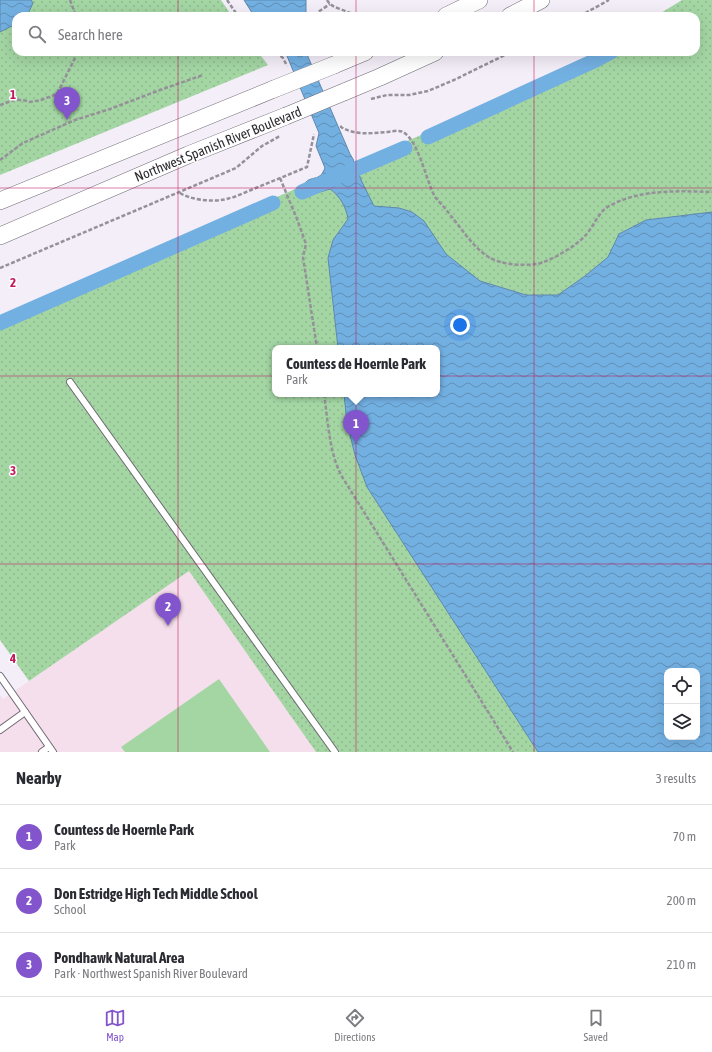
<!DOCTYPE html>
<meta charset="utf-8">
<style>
body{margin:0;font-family:"Asap Condensed",sans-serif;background:#f2f2f3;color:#2b2b33}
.controls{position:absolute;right:12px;bottom:12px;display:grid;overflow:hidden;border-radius:8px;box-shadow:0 4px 16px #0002}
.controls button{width:36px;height:36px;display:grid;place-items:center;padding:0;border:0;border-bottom:1px solid #e1e1e2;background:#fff;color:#2b2b33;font:20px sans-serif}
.you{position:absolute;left:460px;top:325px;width:14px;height:14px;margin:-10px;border:3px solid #fff;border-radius:50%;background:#1a73e8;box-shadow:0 0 0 6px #1a73e833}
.badge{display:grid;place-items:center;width:26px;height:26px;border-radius:50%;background:#8355cd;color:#fff;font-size:13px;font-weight:700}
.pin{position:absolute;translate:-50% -33px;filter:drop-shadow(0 1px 2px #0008)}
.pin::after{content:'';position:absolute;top:21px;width:14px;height:12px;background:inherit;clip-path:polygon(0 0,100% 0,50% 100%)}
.popup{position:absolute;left:272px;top:345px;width:168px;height:52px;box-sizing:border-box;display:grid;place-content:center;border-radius:8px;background:#fff;filter:drop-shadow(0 1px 3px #0005);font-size:13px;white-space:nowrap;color:#7c7c81}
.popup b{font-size:15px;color:#2b2b33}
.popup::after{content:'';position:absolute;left:50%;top:100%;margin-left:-8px;border:8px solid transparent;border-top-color:#fff}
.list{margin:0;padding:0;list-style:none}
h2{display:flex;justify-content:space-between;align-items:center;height:52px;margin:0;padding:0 16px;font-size:17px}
h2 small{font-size:13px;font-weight:400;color:#7c7c81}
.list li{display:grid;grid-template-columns:26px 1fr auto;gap:12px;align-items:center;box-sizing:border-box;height:64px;padding:0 16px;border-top:1px solid #e1e1e2}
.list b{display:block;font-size:15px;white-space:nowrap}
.list p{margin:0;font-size:13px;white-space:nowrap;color:#7c7c81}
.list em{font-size:13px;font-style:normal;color:#7c7c81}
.icon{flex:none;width:22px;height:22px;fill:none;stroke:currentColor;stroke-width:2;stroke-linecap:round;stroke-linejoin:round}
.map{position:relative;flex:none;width:712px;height:752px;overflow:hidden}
.search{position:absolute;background:#fff;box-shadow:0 4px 16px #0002;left:12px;right:12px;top:12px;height:44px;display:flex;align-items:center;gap:10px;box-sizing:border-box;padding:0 14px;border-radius:12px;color:#7c7c81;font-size:15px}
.sheet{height:244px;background:#fff}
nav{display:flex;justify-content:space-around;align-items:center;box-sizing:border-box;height:56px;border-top:1px solid #e1e1e2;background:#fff;font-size:11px;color:#7c7c81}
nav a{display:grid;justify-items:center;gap:2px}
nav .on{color:#8355cd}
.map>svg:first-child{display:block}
</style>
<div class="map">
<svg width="712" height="752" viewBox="0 0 712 752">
<defs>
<pattern id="park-dots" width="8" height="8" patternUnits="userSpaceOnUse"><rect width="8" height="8" fill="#a4d6a4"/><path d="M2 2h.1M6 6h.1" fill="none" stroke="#8eb88e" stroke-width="1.8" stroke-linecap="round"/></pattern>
<pattern id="water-waves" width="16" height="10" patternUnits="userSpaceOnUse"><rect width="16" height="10" fill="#73b0e2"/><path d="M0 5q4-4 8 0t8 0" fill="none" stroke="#5f8fb8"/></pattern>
</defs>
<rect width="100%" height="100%" fill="#f4eef9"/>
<polygon fill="#f6dfec" points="189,570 316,752 0,752 0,695 3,699"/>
<polygon fill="#a4d6a4" points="219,679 270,752 125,752 121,747"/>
<g fill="url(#park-dots)" fill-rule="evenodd">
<polygon points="0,0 221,0 232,16 16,16 16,52 258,52 268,65 0,175"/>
<path d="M682,0H712V752H316L189,571L29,681L0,640V316L558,76L597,52H696V16H656ZM275,348H437V394H275ZM667,671H697V737H667Z"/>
</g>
<g fill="url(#water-waves)" stroke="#5e88ad" fill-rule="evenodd">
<polygon points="0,0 31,0 33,3 27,16 16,16 16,24 0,32"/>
<polygon points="244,0 306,0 306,16 254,16"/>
<path d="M282,52H306L350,154L353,159L362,182L374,206L399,208L412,212L424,221L446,254L480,281L526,295H558L585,276L608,257L619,234L646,220L712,212V752H538L367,487L355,455L347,423L344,394H437V348H338L328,258L333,240L348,219C346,207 340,196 330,189L307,196L302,194L301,190C308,174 314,182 322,174C323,172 324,170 325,168L316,146L319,133L287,56ZM667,671H697V737H667Z"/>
</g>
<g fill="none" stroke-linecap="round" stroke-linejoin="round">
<g stroke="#73b0e2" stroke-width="15">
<polyline points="428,137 596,60 611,52"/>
<polyline points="302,192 405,148"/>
<polyline points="0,323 273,203"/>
</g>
<g stroke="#6f6a74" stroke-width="8">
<g id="lane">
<polyline points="70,382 335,752"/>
<polyline points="0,676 53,752"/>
<polyline points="0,730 25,712"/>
<polyline points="42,752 49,747"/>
</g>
</g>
<g stroke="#6f6a74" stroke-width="18">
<g id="secondary">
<polyline points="446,16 479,0"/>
<polyline points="510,16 541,0"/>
<polyline points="334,65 365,52"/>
<polyline points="344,92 380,77 435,52"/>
<polyline points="0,201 274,89"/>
<polyline points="0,236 188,155 286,116"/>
</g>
</g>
<g stroke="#959199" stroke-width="2.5" stroke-dasharray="4 2" stroke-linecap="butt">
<polyline points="70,0 76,16"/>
<polyline points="227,0 238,16"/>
<path d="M327,0C330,5 334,7 340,9C346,11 351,14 358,15C367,16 377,14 386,16"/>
<polyline points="315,16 318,12 330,4"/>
<polyline points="580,16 609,0"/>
<polyline points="276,52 283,58 287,66"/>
<polyline points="309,52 310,56"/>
<polyline points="371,99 387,95 409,95 428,91 454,80 511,52"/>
<polyline points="0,105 14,100 23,100 30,102 41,100 57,94 76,56 76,52"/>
<path d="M342,126L341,127C356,136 372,133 388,132C393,131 399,130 403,132C419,141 426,181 435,197C440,203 446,209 451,216C462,229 472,246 487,256C500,265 522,266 537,264C551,261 574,247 584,237C594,227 598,211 611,205C642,189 678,191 712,192"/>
<polyline points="0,160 23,143 75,120 110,109 160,90 203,75"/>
<polyline points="280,178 297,219 306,244 303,257 317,348"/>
<path d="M180,193C189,199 210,202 221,200C225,200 229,198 234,197L307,167L314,134"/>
<polyline points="0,268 236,168 262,146 280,136"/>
<path d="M324,394C328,421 329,451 341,475L513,752"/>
</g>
<use href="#lane" stroke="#fff" stroke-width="6"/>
<use href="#secondary" stroke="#fff" stroke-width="17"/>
<g stroke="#6f6a74" stroke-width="18" stroke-linecap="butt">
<g id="secondary-bridge">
<polyline points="274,89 334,65"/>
<polyline points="286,116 344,92"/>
</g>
</g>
<use href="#secondary-bridge" stroke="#fff" stroke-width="17"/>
</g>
<path fill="none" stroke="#c2185b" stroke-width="1" stroke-opacity="0.55" d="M178,0V16M356,0V16M534,0V16M178,52V752M356,52V752M534,52V752M0,188H712M0,376H712M0,564H712"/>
<g text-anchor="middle" stroke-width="3" stroke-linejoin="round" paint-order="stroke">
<g font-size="14" fill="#2e2c30" stroke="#fefefe">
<text transform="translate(218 144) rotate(-22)" y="5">Northwest Spanish River Boulevard</text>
</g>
</g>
<g font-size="13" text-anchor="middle" font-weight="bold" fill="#c2185b" stroke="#fefefe" stroke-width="3" stroke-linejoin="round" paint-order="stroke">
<text x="13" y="99">1</text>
<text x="13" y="287">2</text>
<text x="13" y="475">3</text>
<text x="13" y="663">4</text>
</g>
</svg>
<div class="controls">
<button><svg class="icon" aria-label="locate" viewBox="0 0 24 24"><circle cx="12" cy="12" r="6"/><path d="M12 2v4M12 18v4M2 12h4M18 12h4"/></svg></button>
<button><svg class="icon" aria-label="layers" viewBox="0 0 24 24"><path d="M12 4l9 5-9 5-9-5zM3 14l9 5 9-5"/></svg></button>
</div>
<div class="you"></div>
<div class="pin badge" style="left:356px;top:443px">1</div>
<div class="popup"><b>Countess de Hoernle Park</b>Park</div>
<div class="pin badge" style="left:168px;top:626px">2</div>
<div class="pin badge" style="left:67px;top:120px">3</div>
<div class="search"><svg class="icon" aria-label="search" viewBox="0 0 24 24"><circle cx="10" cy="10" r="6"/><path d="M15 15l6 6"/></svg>Search here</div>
</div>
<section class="sheet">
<h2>Nearby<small>3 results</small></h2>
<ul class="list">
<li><span class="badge">1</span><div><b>Countess de Hoernle Park</b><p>Park</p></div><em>70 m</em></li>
<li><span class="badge">2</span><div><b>Don Estridge High Tech Middle School</b><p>School</p></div><em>200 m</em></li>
<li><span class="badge">3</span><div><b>Pondhawk Natural Area</b><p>Park · Northwest Spanish River Boulevard</p></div><em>210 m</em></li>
</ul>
</section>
<nav>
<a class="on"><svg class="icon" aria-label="map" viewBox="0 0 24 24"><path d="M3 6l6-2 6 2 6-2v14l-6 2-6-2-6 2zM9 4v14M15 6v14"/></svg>Map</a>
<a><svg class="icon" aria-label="directions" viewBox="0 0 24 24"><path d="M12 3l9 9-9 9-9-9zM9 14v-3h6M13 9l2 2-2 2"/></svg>Directions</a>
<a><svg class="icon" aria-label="saved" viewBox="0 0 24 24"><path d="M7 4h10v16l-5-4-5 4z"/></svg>Saved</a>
</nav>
